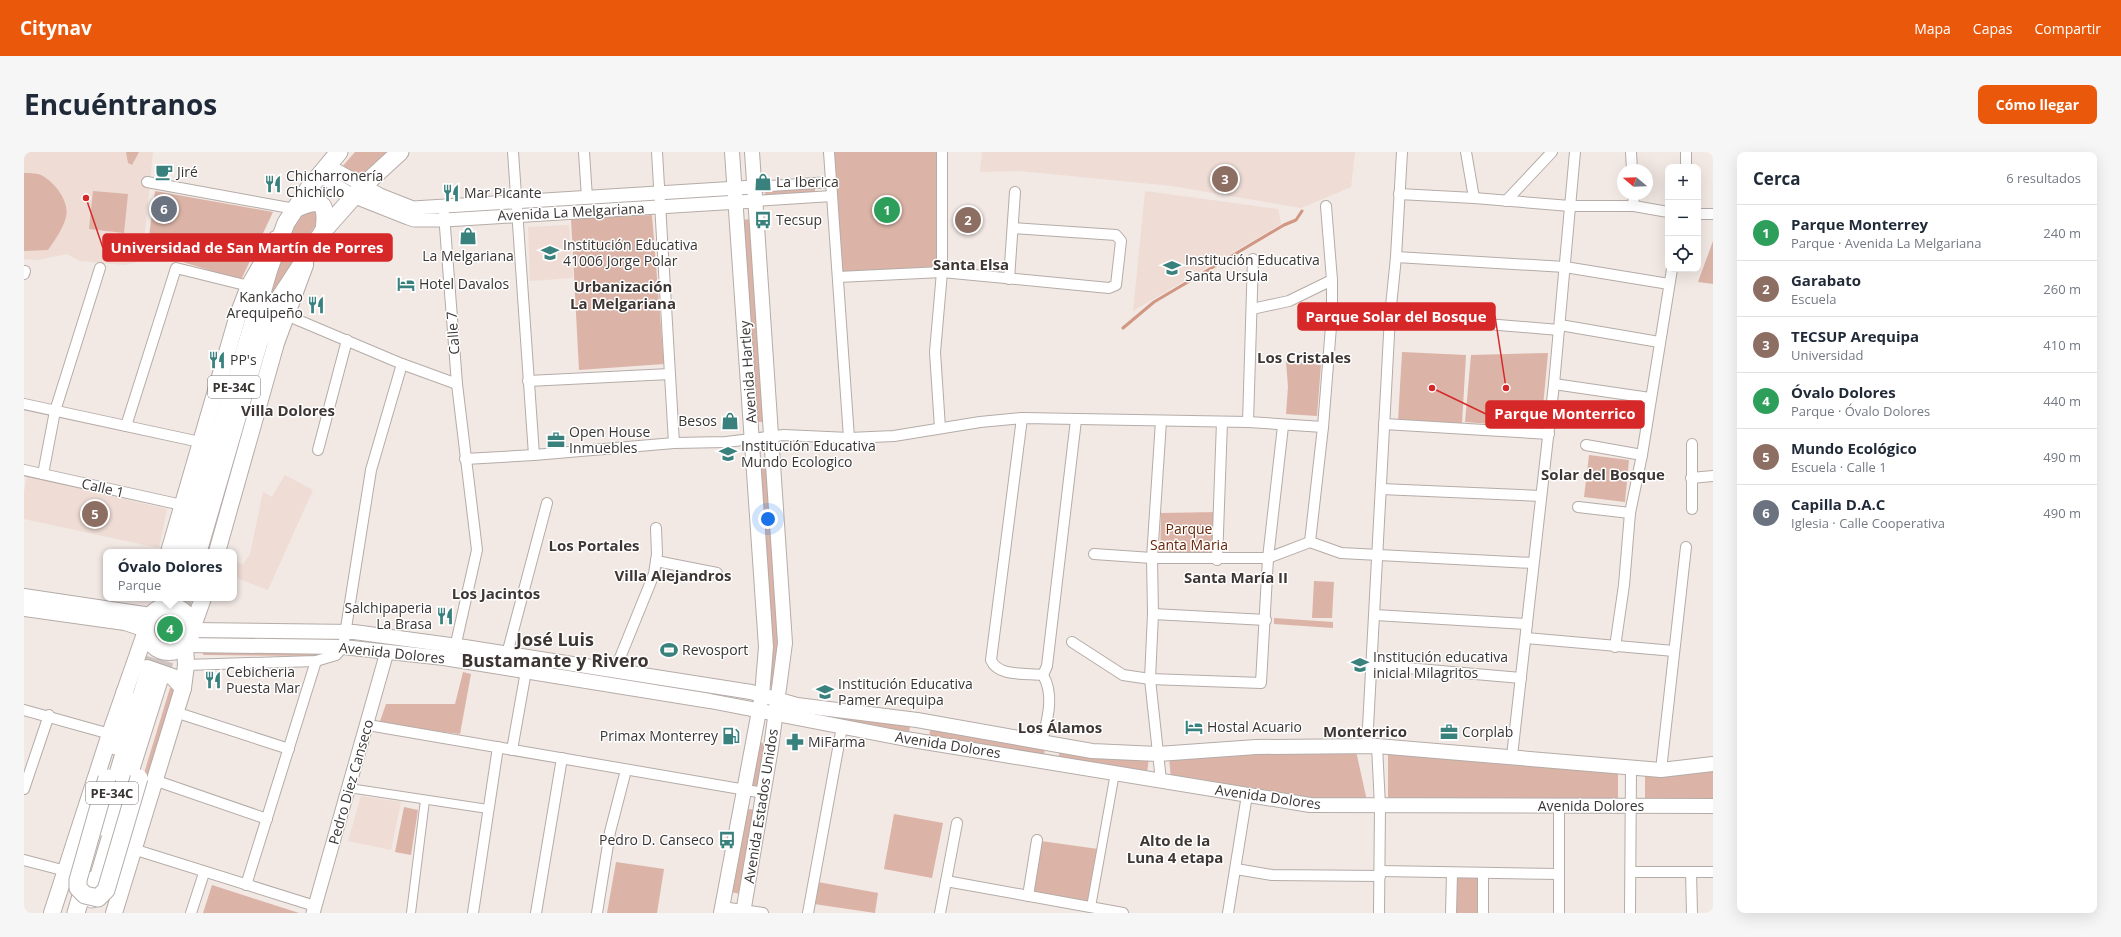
<!DOCTYPE html>
<html lang="es">
<meta charset="utf-8">
<style>
body{margin:0;font-family:"Open Sans",sans-serif;background:#f6f6f7;color:#1f2937}
.controls{position:absolute;right:12px;top:12px;display:grid;overflow:hidden;border-radius:8px;box-shadow:0 4px 16px #0002}
.controls button{width:36px;height:36px;display:grid;place-items:center;padding:0;border:0;border-bottom:1px solid #e0e1e3;background:#fff;color:#1f2937;font:20px sans-serif}
.compass{position:absolute;left:1593px;top:12px;width:36px;height:36px;border-radius:50%;background:#fff;box-shadow:0 4px 16px #0002;rotate:289deg}
.you{position:absolute;left:744px;top:367px;width:14px;height:14px;margin:-10px;border:3px solid #fff;border-radius:50%;background:#1a73e8;box-shadow:0 0 0 6px #1a73e833}
.badge{display:grid;place-items:center;width:26px;height:26px;border-radius:50%;background:#ea580c;color:#fff;font-size:13px;font-weight:700}
.pin{position:absolute;translate:-50% -50%;border:2px solid #fff;box-shadow:0 1px 4px #0006}
.popup{position:absolute;left:79px;top:397px;width:134px;height:52px;box-sizing:border-box;display:grid;place-content:center;border-radius:8px;background:#fff;filter:drop-shadow(0 1px 3px #0005);font-size:13px;white-space:nowrap;color:#747a83}
.popup b{font-size:15px;color:#1f2937}
.popup::after{content:'';position:absolute;left:50%;top:100%;margin-left:-8px;border:8px solid transparent;border-top-color:#fff}
.list{margin:0;padding:0;list-style:none}
h2{display:flex;justify-content:space-between;align-items:center;height:52px;margin:0;padding:0 16px;font-size:17px}
h2 small{font-size:13px;font-weight:400;color:#747a83}
.list li{display:grid;grid-template-columns:26px 1fr auto;gap:12px;align-items:center;box-sizing:border-box;height:56px;padding:0 16px;border-top:1px solid #e0e1e3}
.list b{display:block;font-size:15px;white-space:nowrap}
.list p{margin:0;font-size:13px;white-space:nowrap;color:#747a83}
.list em{font-size:13px;font-style:normal;color:#747a83}
.icon{flex:none;width:22px;height:22px;fill:none;stroke:currentColor;stroke-width:2;stroke-linecap:round;stroke-linejoin:round}
.map{position:relative;flex:none;width:1689px;height:761px;overflow:hidden;border-radius:8px}
header{display:flex;align-items:center;gap:24px;box-sizing:border-box;height:56px;padding:0 20px;background:#ea580c;color:#fff}
header strong{font-size:19px}
nav{display:flex;gap:22px;margin-inline-start:auto;font-size:14px}
.intro{display:flex;align-items:center;justify-content:space-between;box-sizing:border-box;height:96px;padding:0 24px}
h1{margin:0;font-size:28px}
.button{padding:10px 18px;border-radius:8px;background:#ea580c;color:#fff;font-size:14px;font-weight:700}
main{display:flex;gap:24px;padding:0 24px}
aside{flex:1;background:#fff;border-radius:8px;box-shadow:0 4px 16px #0002}
.map>svg:first-child{display:block}
</style>
<header>
<strong>Citynav</strong>
<nav><a>Mapa</a><a>Capas</a><a>Compartir</a></nav>
</header>
<div class="intro"><h1>Encuéntranos</h1><a class="button">Cómo llegar</a></div>
<main>
<div class="map">
<svg width="1689" height="761" viewBox="0 0 1689 761">
<rect width="100%" height="100%" fill="#f2e8e4"/>
<g fill="#eedcd5">
<polygon points="0,0 129,0 118,109 100,113 56,109 43,102 13,108 0,107"/>
<polygon points="958,0 1331,0 1327,35 1277,56 1148,34 996,19 956,20"/>
<polygon points="1121,39 1254,57 1257,72 1109,159"/>
<polygon points="545,73 549,126 506,129 504,75"/>
<polygon points="261,323 289,338 244,438 210,425 210,410 219,412 226,402 239,340 248,345"/>
<polygon points="3,324 143,357 135,396 0,367 0,341"/>
<polygon points="337,644 377,650 367,698 324,689"/>
</g>
<g fill="#dbb4a7">
<polygon points="102,0 115,0 108,13 104,11"/>
<polygon points="331,0 365,0 337,25 317,16"/>
<polygon points="810,0 913,0 913,116 818,122"/>
<path d="M0,21C6,21 14,21 19,24C31,31 46,50 42,65C39,77 31,88 24,98L0,99Z"/>
<polygon points="791,36 791,42 740,44 742,39"/>
<polygon points="69,39 104,42 100,81 65,77"/>
<polygon points="131,39 249,60 217,128 123,99"/>
<polygon points="626,46 626,50 499,58 499,53"/>
<polygon points="282,55 293,55 295,69 277,94 244,155 241,149 261,88"/>
<polygon points="628,63 640,212 555,218 547,67"/>
<polygon points="727,67 741,270 731,270 718,68"/>
<polygon points="1689,89 1689,132 1674,130"/>
<polygon points="1378,200 1442,203 1438,272 1374,269"/>
<polygon points="1524,201 1517,276 1441,270 1447,203"/>
<polygon points="1262,209 1297,213 1293,264 1262,262 1264,235"/>
<polygon points="1565,303 1605,308 1601,350 1560,345"/>
<polygon points="734,306 743,306 756,490 750,534 743,533"/>
<polygon points="1194,360 1191,408 1136,408 1137,361"/>
<polygon points="1290,429 1310,430 1308,466 1288,466"/>
<polygon points="1250,466 1309,470 1309,476 1250,472"/>
<circle cx="146" cy="477" r="11"/>
<polygon points="177,500 295,501 294,504 180,503"/>
<polygon points="439,520 447,522 436,582 355,572 362,552 431,552"/>
<polygon points="146,536 152,537 103,699 97,697"/>
<polygon points="799,565 844,566 886,574 885,581"/>
<polygon points="907,575 1021,596 1020,604 905,584"/>
<polygon points="736,590 742,593 735,633 730,634 726,632"/>
<polygon points="1240,598 1332,599 1343,649 1289,649 1147,626 1145,606"/>
<polygon points="1036,599 1125,606 1123,621 1034,607"/>
<polygon points="1364,600 1594,620 1594,650 1364,650"/>
<polygon points="1689,617 1689,651 1621,650 1621,622"/>
<polygon points="380,655 394,658 387,703 371,700"/>
<polygon points="720,656 731,658 717,742 706,740"/>
<polygon points="870,662 919,671 908,726 860,717"/>
<polygon points="1017,689 1074,697 1065,750 1008,741"/>
<polygon points="592,710 640,717 633,761 583,761"/>
<polygon points="1430,726 1456,726 1455,761 1430,761"/>
<polygon points="794,730 854,741 851,761 790,752"/>
<polygon points="188,733 275,761 179,761"/>
</g>
<g fill="none" stroke-linecap="round" stroke-linejoin="round">
<polyline stroke="#d19783" stroke-width="3" points="1099,176 1130,150 1260,73 1272,68 1278,59"/>
<g stroke="#cdc4c1" stroke-width="17" stroke-dasharray="17 8" stroke-linecap="butt">
<polyline points="124,522 147,446"/>
<polyline points="136,525 160,446"/>
</g>
<g stroke="#b5aca8" stroke-width="10">
<g id="pedestrian">
<polyline points="325,636 464,657"/>
<polyline points="1067,755 1091,621"/>
<polyline points="387,761 401,648"/>
</g>
</g>
<g stroke="#b5aca8" stroke-width="12">
<g id="minor">
<polyline points="489,0 510,303"/>
<polyline points="560,0 563,46"/>
<polyline points="633,0 650,291"/>
<polyline points="805,0 825,286"/>
<polyline points="1442,0 1450,46"/>
<polyline points="1607,0 1608,18"/>
<polyline points="1662,0 1662,15"/>
<polyline points="123,30 271,57"/>
<polyline points="730,35 807,30"/>
<polyline points="1375,42 1450,46 1546,54 1610,54 1644,60"/>
<polyline points="1609,42 1610,54"/>
<polyline points="731,49 808,44"/>
<polyline points="1482,49 1528,0"/>
<polyline points="420,62 433,232 453,398 430,500"/>
<polyline points="1674,62 1689,62"/>
<polyline points="1372,105 1541,115 1645,132"/>
<polyline points="0,122 1,119"/>
<polyline points="814,125 918,120 1085,136 1092,133 1097,89 1092,83 989,76"/>
<polyline points="985,127 991,40"/>
<polyline points="1228,157 1265,149 1308,128"/>
<polyline points="1308,162 1366,164 1535,178"/>
<polyline points="262,163 378,212 433,232"/>
<polyline points="1536,173 1635,190"/>
<polyline points="504,229 646,222"/>
<polyline points="1530,232 1626,246"/>
<polyline points="0,252 176,290"/>
<path d="M998,266L967,508C974,525 1002,521 1019,523L1023,514L1052,268"/>
<polyline points="1137,269 1128,406 1129,462 1126,527 1137,629"/>
<polyline points="1224,270 1229,107"/>
<polyline points="1360,272 1525,282"/>
<polyline points="102,274 152,116 225,134"/>
<polyline points="916,276 911,200 918,120 918,0"/>
<polyline points="1562,293 1618,303"/>
<polyline points="294,298 323,188"/>
<polyline points="441,307 510,303 650,291 702,290 760,283 825,286 870,284 956,270 998,266 1224,270 1299,275"/>
<polyline points="0,318 158,353"/>
<polyline points="19,322 31,259 76,116"/>
<polyline points="1667,326 1689,324"/>
<polyline points="1357,337 1517,344"/>
<polyline points="1554,355 1606,361"/>
<polyline points="1668,357 1668,292"/>
<polyline points="1286,390 1299,275 1308,162 1308,128 1302,54"/>
<polyline points="1070,402 1128,406 1244,406 1286,390 1317,401 1509,411"/>
<polyline points="1193,408 1198,270"/>
<polyline points="632,409 693,421"/>
<polyline points="1129,462 1242,468"/>
<polyline points="1351,463 1503,472"/>
<polyline points="1502,486 1650,499"/>
<polyline points="1048,490 1099,523 1126,527 1237,531 1244,406 1259,274"/>
<polyline points="1591,495 1600,433 1606,361 1618,303 1648,117"/>
<polyline points="483,502 523,351"/>
<polyline points="162,513 292,509 312,503 319,495 347,318 378,212"/>
<polyline points="1348,513 1497,526"/>
<polyline points="591,518 630,422 633,402 632,376"/>
<polyline points="0,558 86,582"/>
<polyline points="151,560 265,597"/>
<polyline points="344,573 740,641"/>
<path d="M1018,590C1023,568 1031,544 1019,523"/>
<polyline points="1343,594 1366,164 1372,105 1378,0"/>
<polyline points="1353,594 1356,654 1355,761"/>
<polyline points="488,598 502,519"/>
<polyline points="1488,604 1530,232 1551,0"/>
<polyline points="1637,618 1662,395"/>
<polyline points="130,628 243,667"/>
<polyline points="0,637 25,563"/>
<polyline points="109,697 291,754"/>
<polyline points="0,708 42,719"/>
<polyline points="1212,717 1248,723 1356,724"/>
<polyline points="1356,719 1535,722"/>
<polyline points="1607,720 1689,720"/>
<polyline points="1667,720 1668,761"/>
<polyline points="922,729 1099,761"/>
<polyline points="222,733 292,509"/>
<polyline points="1004,744 1013,688"/>
<polyline points="698,755 739,761"/>
<polyline points="167,761 180,721"/>
<polyline points="449,761 474,595"/>
<polyline points="512,761 538,606"/>
<polyline points="573,761 586,680 602,618"/>
<polyline points="784,761 818,575"/>
<polyline points="916,761 933,671"/>
<polyline points="1204,761 1223,643"/>
<polyline points="1427,761 1428,722"/>
<polyline points="1459,761 1459,721"/>
<polyline points="1535,761 1535,654"/>
<polyline points="1606,761 1607,616"/>
</g>
</g>
<g stroke="#b5aca8" stroke-width="15">
<g id="tertiary">
<polyline points="303,13 356,43 389,56 730,35"/>
<polyline points="295,23 331,45 384,66 390,68 421,68 731,49"/>
<polyline points="289,761 363,500"/>
</g>
</g>
<g stroke="#b5aca8" stroke-width="16">
<g id="secondary">
<polyline points="0,444 127,463"/>
<polyline points="0,457 101,471 122,478"/>
<polyline points="168,478 330,480 441,495 727,540 773,553 893,568 1068,599 1134,602 1232,595 1353,594 1637,618 1689,612"/>
<polyline points="162,493 319,495 420,506 686,549 882,587 1286,653 1689,654"/>
<polyline points="697,761 738,543 742,495 708,0"/>
<polyline points="719,761 747,596 761,491 728,0"/>
</g>
</g>
<g stroke="#b5aca8" stroke-width="18">
<g id="primary">
<polyline points="145,400 214,163 225,134 252,87"/>
<polyline points="193,400 252,191 281,113"/>
<circle cx="145" cy="477" r="23"/>
<polyline points="168,477 179,446"/>
<polyline points="123,516 149,525 159,536"/>
<polyline points="28,761 86,582 122,479"/>
<polyline points="90,761 159,536 162,513 161,493"/>
</g>
</g>
<g stroke="#b5aca8" stroke-width="19">
<g id="trunk">
<path d="M271,57C296,45 304,49 300,78"/>
<polyline points="161,400 245,117 262,71 285,36 315,0"/>
<polyline points="174,400 235,190 255,147 300,78 339,34 376,0"/>
<polyline points="91,594 101,540"/>
<polyline points="105,623 136,525"/>
<polyline points="78,675 124,522"/>
<polyline points="68,747 94,660"/>
<polyline points="52,761 62,727"/>
</g>
</g>
<use href="#pedestrian" stroke="#fff" stroke-width="8"/>
<use href="#minor" stroke="#fff" stroke-width="10"/>
<use href="#tertiary" stroke="#fff" stroke-width="13"/>
<use href="#secondary" stroke="#fff" stroke-width="14"/>
<use href="#primary" stroke="#fff" stroke-width="16"/>
<use href="#trunk" stroke="#fff" stroke-width="17"/>
<g stroke="#b5aca8" stroke-width="19" stroke-linecap="butt">
<polyline id="trunk-bridge" points="83,626 54,728 54,736 61,743 74,746 82,738 115,626"/>
</g>
<use href="#trunk-bridge" stroke="#fff" stroke-width="17"/>
</g>
<defs>
<g id="cafe-bare" transform="scale(1.38)"><path d="M-5.5-4.5H6V0H3Q3 3.5 0 3.5H-2.5Q-5.5 3.5-5.5 0ZM3-3.2v2h1.7v-2ZM-6 4.5H4V6H-6Z" fill="#39817d" stroke="#fff" stroke-width="2.5" paint-order="stroke"/></g>
<g id="shop-bare" transform="scale(1.38)"><path d="M-5-2.5h2.3a2.7 3.5 0 0 1 5.4 0H5L5.5 6h-11ZM-1.5-2.5h3a1.5 2.3 0 0 0-3 0Z" fill="#39817d" stroke="#fff" stroke-width="2.5" paint-order="stroke"/></g>
<g id="restaurant-bare" transform="scale(1.38)"><path d="M-5-6h1v4h1v-4h1v4h1v-4h1v5L-1.5 .5V6h-2V.5L-5-1ZM5-6V6H3V1.5H1.5Q1.5-4 5-6Z" fill="#39817d" stroke="#fff" stroke-width="2.5" paint-order="stroke"/></g>
<g id="bus-bare" transform="scale(1.38)"><path d="M-5-6H5V4H4V6H2V4H-2V6H-4V4H-5ZM-3.5-4V0h7V-4ZM-3.5 1.2v1.5H-2V1.2ZM2 1.2v1.5H3.5V1.2Z" fill="#39817d" stroke="#fff" stroke-width="2.5" paint-order="stroke"/></g>
<g id="school-bare" transform="scale(1.38)"><path d="M0-5L7-2L0 1L-7-2ZM-4 1L0 2.5L4 1V4Q0 6-4 4Z" fill="#39817d" stroke="#fff" stroke-width="2.5" paint-order="stroke"/></g>
<g id="hotel-bare" transform="scale(1.38)"><path d="M-6-4.5h1.5V1H6V5H4.5V3h-9V5H-6ZM-4 0a1.8 1.8 0 1 1 3.6 0ZM.5 0V-2.5h3Q6-2.5 6 0Z" fill="#39817d" stroke="#fff" stroke-width="2.5" paint-order="stroke"/></g>
<g id="office-bare" transform="scale(1.38)"><path d="M-6-3h4V-5.5h4V-3h4V5H-6ZM-1-4.5V-3h2v-1.5ZM-6 0V1H6V0Z" fill="#39817d" stroke="#fff" stroke-width="2.5" paint-order="stroke"/></g>
<g id="stadium-bare" transform="scale(1.38)"><path d="M0-5a6.5 5 0 1 0 0 10a6.5 5 0 1 0 0-10ZM-3.5-1.8h7v3.6h-7Z" fill="#39817d" stroke="#fff" stroke-width="2.5" paint-order="stroke"/></g>
<g id="fuel-bare" transform="scale(1.38)"><path d="M-5.5-6h7V0h2V4h1.3V-2.5L3-4.5l.8-.8L6-3V5H2.5V1h-1V6h-7ZM-4.2-4.7v3.2H.2V-4.7Z" fill="#39817d" stroke="#fff" stroke-width="2.5" paint-order="stroke"/></g>
<g id="pharmacy-bare" transform="scale(1.38)"><path d="M-2-6h4v4h4v4h-4v4h-4v-4h-4v-4h4Z" fill="#39817d" stroke="#fff" stroke-width="2.5" paint-order="stroke"/></g>
</defs>
<g fill-rule="evenodd">
<use href="#cafe-bare" x="140" y="20"/>
<use href="#shop-bare" x="739" y="30"/>
<use href="#restaurant-bare" x="249" y="32"/>
<use href="#restaurant-bare" x="427" y="41"/>
<use href="#bus-bare" x="739" y="68"/>
<use href="#shop-bare" x="444" y="84"/>
<use href="#school-bare" x="526" y="101"/>
<use href="#school-bare" x="1148" y="116"/>
<use href="#hotel-bare" x="382" y="132"/>
<use href="#restaurant-bare" x="292" y="153"/>
<use href="#restaurant-bare" x="193" y="208"/>
<use href="#shop-bare" x="706" y="269"/>
<use href="#office-bare" x="532" y="288"/>
<use href="#school-bare" x="704" y="302"/>
<use href="#restaurant-bare" x="421" y="464"/>
<use href="#stadium-bare" x="645" y="498"/>
<use href="#school-bare" x="1336" y="513"/>
<use href="#restaurant-bare" x="189" y="528"/>
<use href="#school-bare" x="801" y="540"/>
<use href="#hotel-bare" x="1170" y="575"/>
<use href="#office-bare" x="1425" y="580"/>
<use href="#fuel-bare" x="707" y="584"/>
<use href="#pharmacy-bare" x="771" y="590"/>
<use href="#bus-bare" x="703" y="688"/>
</g>
<g text-anchor="middle" stroke-width="3" stroke-linejoin="round" paint-order="stroke">
<g fill="#fff" stroke="#747271" stroke-width="1">
<rect x="184" y="224" width="52" height="22" rx="3"/>
<rect x="62" y="630" width="52" height="22" rx="3"/>
</g>
<g font-size="13" font-weight="bold" fill="#393534">
<text x="210" y="240">PE-34C</text>
<text x="88" y="646">PE-34C</text>
</g>
<g font-size="14" fill="#393534" stroke="#fff" text-anchor="start">
<text x="153" y="25">Jiré</text>
<text x="262" y="29">Chicharronería<tspan x="262" dy="16">Chichiclo</tspan></text>
<text x="752" y="35">La Iberica</text>
<text x="440" y="46">Mar Picante</text>
<text x="752" y="73">Tecsup</text>
<text x="539" y="98">Institución Educativa<tspan x="539" dy="16">41006 Jorge Polar</tspan></text>
<text x="444" y="109" text-anchor="middle">La Melgariana</text>
<text x="1161" y="113">Institución Educativa<tspan x="1161" dy="16">Santa Ursula</tspan></text>
<text x="395" y="137">Hotel Davalos</text>
<text x="279" y="150" text-anchor="end">Kankacho<tspan x="279" dy="16">Arequipeño</tspan></text>
<text x="206" y="213">PP's</text>
<text x="693" y="274" text-anchor="end">Besos</text>
<text x="545" y="285">Open House<tspan x="545" dy="16">Inmuebles</tspan></text>
<text x="717" y="299">Institución Educativa<tspan x="717" dy="16">Mundo Ecologico</tspan></text>
<text x="408" y="461" text-anchor="end">Salchipaperia<tspan x="408" dy="16">La Brasa</tspan></text>
<text x="658" y="503">Revosport</text>
<text x="1349" y="510">Institución educativa<tspan x="1349" dy="16">inicial Milagritos</tspan></text>
<text x="202" y="525">Cebicheria<tspan x="202" dy="16">Puesta Mar</tspan></text>
<text x="814" y="537">Institución Educativa<tspan x="814" dy="16">Pamer Arequipa</tspan></text>
<text x="1183" y="580">Hostal Acuario</text>
<text x="1438" y="585">Corplab</text>
<text x="694" y="589" text-anchor="end">Primax Monterrey</text>
<text x="784" y="595">MiFarma</text>
<text x="690" y="693" text-anchor="end">Pedro D. Canseco</text>
</g>
<g font-size="14" fill="#393534" stroke="#fff">
<text transform="translate(547 60) rotate(-3)" y="5">Avenida La Melgariana</text>
<text transform="translate(429 181) rotate(-94)" y="5">Calle 7</text>
<text transform="translate(724 220) rotate(-94)" y="5">Avenida Hartley</text>
<text transform="translate(79 336) rotate(13)" y="5">Calle 1</text>
<text transform="translate(368 501) rotate(6)" y="5">Avenida Dolores</text>
<text transform="translate(924 593) rotate(9)" y="5">Avenida Dolores</text>
<text transform="translate(327 630) rotate(-74)" y="5">Pedro Diez Canseco</text>
<text transform="translate(1244 645) rotate(8)" y="5">Avenida Dolores</text>
<text transform="translate(737 654) rotate(-81)" y="5">Avenida Estados Unidos</text>
<text x="1567" y="659">Avenida Dolores</text>
</g>
<g font-size="14" fill="#682406" stroke="#fff">
<text x="1165" y="382">Parque<tspan x="1165" dy="16">Santa Maria</tspan></text>
</g>
<g font-size="15" font-weight="bold" fill="#3e3633" stroke="#fff">
<text x="947" y="118">Santa Elsa</text>
<text x="599" y="140">Urbanización<tspan x="599" dy="17">La Melgariana</tspan></text>
<text x="1280" y="211">Los Cristales</text>
<text x="264" y="264">Villa Dolores</text>
<text x="1579" y="328">Solar del Bosque</text>
<text x="570" y="399">Los Portales</text>
<text x="649" y="429">Villa Alejandros</text>
<text x="1212" y="431">Santa María II</text>
<text x="472" y="447">Los Jacintos</text>
<text x="1036" y="581">Los Álamos</text>
<text x="1341" y="585">Monterrico</text>
<text x="1151" y="694">Alto de la<tspan x="1151" dy="17">Luna 4 etapa</tspan></text>
</g>
<g font-size="18" font-weight="bold" fill="#3e3633" stroke="#fff">
<text x="531" y="494">José Luis<tspan x="531" dy="21">Bustamante y Rivero</tspan></text>
</g>
</g>
<path fill="none" stroke="#d62828" stroke-width="1.5" d="M62 46L79 96M1482 236L1471 164M1408 236L1462 262"/>
<g fill="#d62828" stroke="#fff" stroke-width="1.5">
<circle cx="62" cy="46" r="4"/>
<circle cx="1482" cy="236" r="4"/>
<circle cx="1408" cy="236" r="4"/>
</g>
<g fill="#d62828" stroke="#d62828" stroke-width="1.5">
<rect x="79" y="82" width="289" height="27" rx="4"/>
<rect x="1274" y="151" width="197" height="27" rx="4"/>
<rect x="1462" y="249" width="158" height="27" rx="4"/>
</g>
<g font-size="15" text-anchor="middle" font-weight="bold" fill="#fff">
<text x="223" y="101">Universidad de San Martín de Porres</text>
<text x="1372" y="170">Parque Solar del Bosque</text>
<text x="1541" y="267">Parque Monterrico</text>
</g>
</svg>
<div class="controls">
<button>+</button>
<button>−</button>
<button><svg class="icon" aria-label="locate" viewBox="0 0 24 24"><circle cx="12" cy="12" r="6"/><path d="M12 2v4M12 18v4M2 12h4M18 12h4"/></svg></button>
</div>
<svg class="compass" viewBox="-18 -18 36 36"><path d="M0-13l5 13h-10z" fill="#e53935"/><path d="M0 13l5-13h-10z" fill="#747a83"/></svg>
<div class="you"></div>
<div class="pin badge" style="left:863px;top:58px;background:#2e9e5b">1</div>
<div class="pin badge" style="left:944px;top:68px;background:#8d6e63">2</div>
<div class="pin badge" style="left:1201px;top:27px;background:#8d6e63">3</div>
<div class="pin badge" style="left:146px;top:477px;background:#2e9e5b">4</div>
<div class="popup"><b>Óvalo Dolores</b>Parque</div>
<div class="pin badge" style="left:71px;top:362px;background:#8d6e63">5</div>
<div class="pin badge" style="left:140px;top:57px;background:#6b7280">6</div>
</div>
<aside>
<h2>Cerca<small>6 resultados</small></h2>
<ul class="list">
<li><span class="badge" style="background:#2e9e5b">1</span><div><b>Parque Monterrey</b><p>Parque · Avenida La Melgariana</p></div><em>240 m</em></li>
<li><span class="badge" style="background:#8d6e63">2</span><div><b>Garabato</b><p>Escuela</p></div><em>260 m</em></li>
<li><span class="badge" style="background:#8d6e63">3</span><div><b>TECSUP Arequipa</b><p>Universidad</p></div><em>410 m</em></li>
<li><span class="badge" style="background:#2e9e5b">4</span><div><b>Óvalo Dolores</b><p>Parque · Óvalo Dolores</p></div><em>440 m</em></li>
<li><span class="badge" style="background:#8d6e63">5</span><div><b>Mundo Ecológico</b><p>Escuela · Calle 1</p></div><em>490 m</em></li>
<li><span class="badge" style="background:#6b7280">6</span><div><b>Capilla D.A.C</b><p>Iglesia · Calle Cooperativa</p></div><em>490 m</em></li>
</ul>
</aside>
</main>
